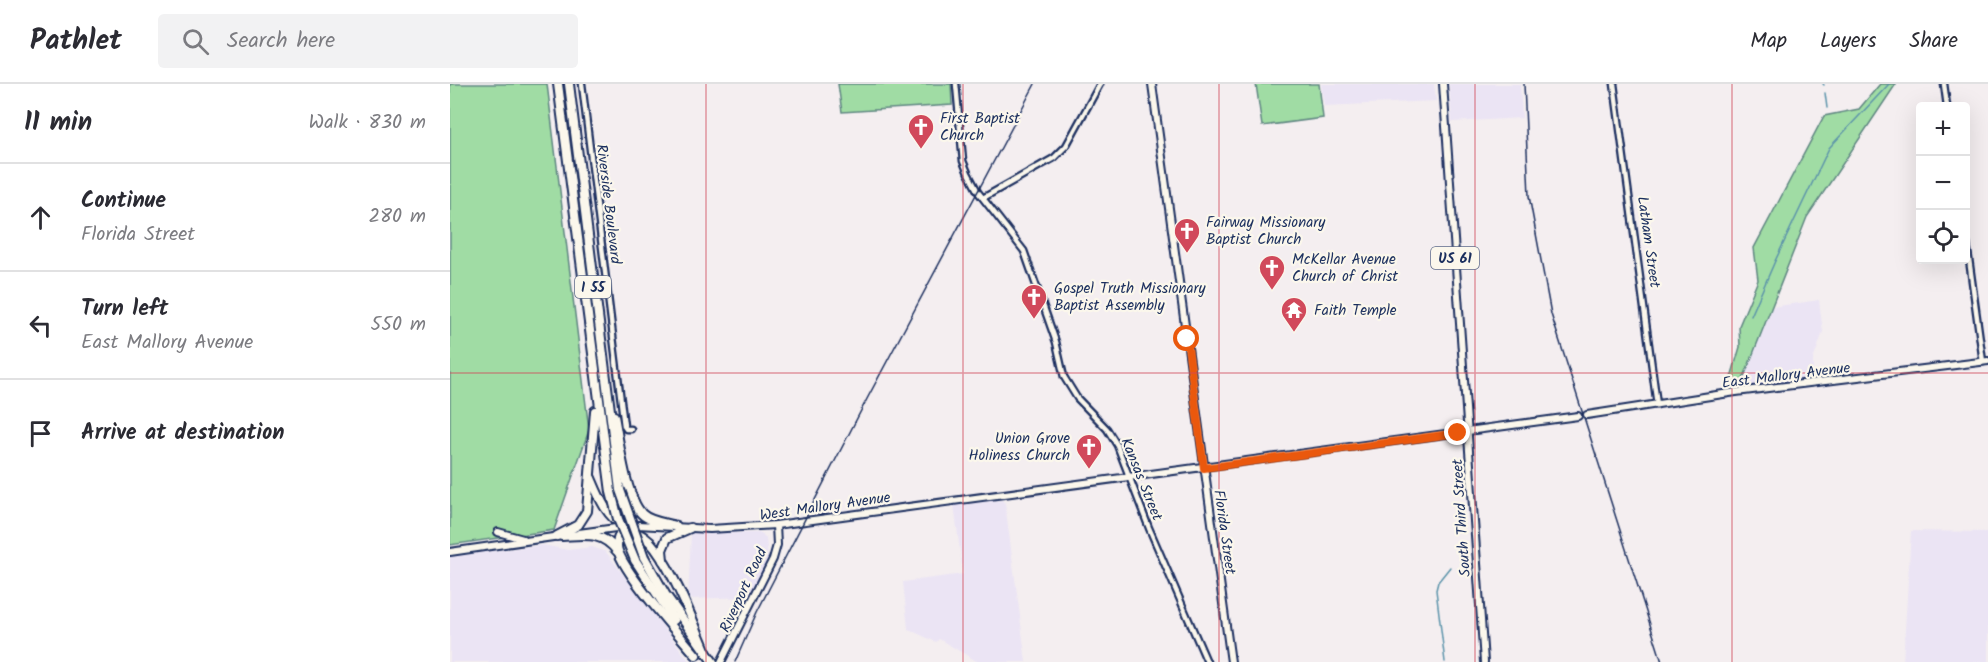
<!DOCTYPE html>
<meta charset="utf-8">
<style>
body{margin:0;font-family:Kalam,sans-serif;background:#f2f2f3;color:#2b2b33}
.controls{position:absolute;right:18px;top:18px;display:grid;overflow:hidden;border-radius:6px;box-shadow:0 6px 24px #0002}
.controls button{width:54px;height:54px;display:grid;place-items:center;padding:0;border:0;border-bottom:2px solid #e1e1e2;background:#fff;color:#2b2b33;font:30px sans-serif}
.stop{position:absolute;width:18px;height:18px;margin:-14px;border:4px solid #ea580c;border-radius:50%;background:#fff}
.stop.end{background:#ea580c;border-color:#fff;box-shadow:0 2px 6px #0008}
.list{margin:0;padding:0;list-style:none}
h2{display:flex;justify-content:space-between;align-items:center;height:78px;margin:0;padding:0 24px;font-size:26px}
h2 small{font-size:20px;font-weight:400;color:#7c7c81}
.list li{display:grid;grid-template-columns:39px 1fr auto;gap:18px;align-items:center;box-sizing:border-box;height:108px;padding:0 24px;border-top:2px solid #e1e1e2}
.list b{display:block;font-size:22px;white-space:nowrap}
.list p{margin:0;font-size:20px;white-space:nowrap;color:#7c7c81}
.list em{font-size:20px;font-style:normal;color:#7c7c81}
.icon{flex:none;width:33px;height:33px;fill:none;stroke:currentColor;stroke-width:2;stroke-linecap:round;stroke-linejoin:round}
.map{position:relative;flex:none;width:1538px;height:578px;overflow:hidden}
header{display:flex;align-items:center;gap:36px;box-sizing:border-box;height:84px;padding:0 30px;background:#fff;border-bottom:2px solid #e1e1e2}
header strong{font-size:28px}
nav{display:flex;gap:33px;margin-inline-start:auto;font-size:21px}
.search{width:420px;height:54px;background:#f2f2f3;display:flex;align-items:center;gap:15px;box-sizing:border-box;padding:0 21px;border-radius:6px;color:#7c7c81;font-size:22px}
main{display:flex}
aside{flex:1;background:#fff}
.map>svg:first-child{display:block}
</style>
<header>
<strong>Pathlet</strong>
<div class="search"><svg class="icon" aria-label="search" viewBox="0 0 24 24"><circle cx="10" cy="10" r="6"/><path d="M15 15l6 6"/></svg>Search here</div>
<nav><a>Map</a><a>Layers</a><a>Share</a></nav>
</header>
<main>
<aside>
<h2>11 min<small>Walk · 830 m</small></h2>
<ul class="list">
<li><svg class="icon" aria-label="ahead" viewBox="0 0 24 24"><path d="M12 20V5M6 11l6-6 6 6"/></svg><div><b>Continue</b><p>Florida Street</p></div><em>280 m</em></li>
<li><svg class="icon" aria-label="left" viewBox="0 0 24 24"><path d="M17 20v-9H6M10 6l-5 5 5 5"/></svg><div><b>Turn left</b><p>East Mallory Avenue</p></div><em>550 m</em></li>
<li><svg class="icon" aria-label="arrive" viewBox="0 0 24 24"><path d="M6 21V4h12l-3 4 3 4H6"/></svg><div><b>Arrive at destination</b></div></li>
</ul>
</aside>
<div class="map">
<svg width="1538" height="578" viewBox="0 0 1538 578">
<rect width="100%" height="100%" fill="#f4eef0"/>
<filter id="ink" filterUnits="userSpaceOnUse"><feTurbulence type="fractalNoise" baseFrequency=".0167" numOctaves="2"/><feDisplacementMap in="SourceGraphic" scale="12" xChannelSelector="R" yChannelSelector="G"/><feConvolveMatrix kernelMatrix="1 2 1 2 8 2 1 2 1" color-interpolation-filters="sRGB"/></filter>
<g filter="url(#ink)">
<g fill="#ebe4f4">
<polygon points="871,0 984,0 986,17 874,22"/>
<polygon points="999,0 1070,0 1072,34 1002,38"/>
<polygon points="1369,216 1373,248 1363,276 1363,294 1290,303 1322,223"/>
<polygon points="552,416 555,419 576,578 528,578 489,555 486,558 458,545 453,498 513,490 504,421"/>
<polygon points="1461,447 1538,448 1538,578 1453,578"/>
<polygon points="241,449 311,449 316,454 318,474 299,513 238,515"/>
<polygon points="93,461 118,466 142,463 156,468 240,578 0,578 0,472"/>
</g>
<g fill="#a0dca4" stroke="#5e8681" stroke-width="1.5">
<polygon points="0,0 97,0 139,346 104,446 0,461"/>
<polygon points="388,0 501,0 502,21 392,28"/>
<polygon points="806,0 869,0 873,34 812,42"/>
<polygon points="1430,0 1446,0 1357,133 1290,303 1278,304 1290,263 1289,242 1308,196 1304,164 1374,32 1409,25"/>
</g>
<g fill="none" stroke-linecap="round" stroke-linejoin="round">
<g stroke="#5b93aa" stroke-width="1.5">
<polyline points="1373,0 1374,1"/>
<polyline points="1375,9 1377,24"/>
<polyline points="1301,232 1325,177 1379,64 1439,0"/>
<polyline points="995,578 986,506 988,498 1000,483"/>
</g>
<g stroke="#1b2f5e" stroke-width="9">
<g id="minor">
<polyline points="132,0 174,342 176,345 181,345"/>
<polyline points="506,0 513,77 518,89 528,108 574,167 606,258 614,293 627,314 657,345 667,361 699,444 757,578"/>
<polyline points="1164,0 1207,321"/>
<polyline points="1494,0 1497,22"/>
<polyline points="533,114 604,74 616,62 650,0"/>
<polyline points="1516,153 1533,278"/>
</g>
</g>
<g stroke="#1b2f5e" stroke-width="10">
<g id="major">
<polyline points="702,0 781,578"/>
<polyline points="993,0 1034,578"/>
<polyline points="1137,331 1286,308 1538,277"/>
<polyline points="48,448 73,455"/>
<polyline points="129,449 188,441 260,445 326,441 1128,332"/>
<polyline points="0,468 110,452"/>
<polyline points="271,578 323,475 327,461 326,441"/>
</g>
</g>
<g stroke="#1b2f5e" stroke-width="12">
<g id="highway">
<polyline points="108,0 161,408"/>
<polyline points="119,0 170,406"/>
<path d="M164,332C169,356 175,413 192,430C200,438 216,439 226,442"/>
<path d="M141,394C149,413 156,432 175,443C186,449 197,452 205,464C226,493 242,535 256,568"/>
<path d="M184,418C184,434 168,444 167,461C166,481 230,552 246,571"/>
<polyline points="107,452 128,441 137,427 145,327"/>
<path d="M112,452C135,451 152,447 167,467"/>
<polyline points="194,473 215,510 263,578"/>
<polyline points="185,476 224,536"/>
<polyline points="213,476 212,466 217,454 240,444"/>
</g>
</g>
<use href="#minor" stroke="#fbf7ec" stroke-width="4.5"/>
<use href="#major" stroke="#fbf7ec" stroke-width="6"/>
<use href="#highway" stroke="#fbf7ec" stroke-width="8"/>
<g stroke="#1b2f5e" stroke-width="1.5">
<polyline points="1074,0 1079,112 1101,230 1212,578"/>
<polyline points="285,578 307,528 417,315 585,0"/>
</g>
<g stroke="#1b2f5e" stroke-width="12" stroke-linecap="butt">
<g id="highway-bridge">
<polyline points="170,406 194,473"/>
<polyline points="161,408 168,435 185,476"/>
</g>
</g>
<use href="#highway-bridge" stroke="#fbf7ec" stroke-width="8"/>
</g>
</g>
<g fill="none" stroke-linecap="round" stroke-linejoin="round" filter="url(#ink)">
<polyline stroke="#ea580c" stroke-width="8" points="737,255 754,384 1008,349"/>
</g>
<path fill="none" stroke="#d1495b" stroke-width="1.5" stroke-opacity="0.55" d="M256,0V578M513,0V578M769,0V578M1025,0V578M1282,0V578M0,289H1538"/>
<defs>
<g id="church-pin" transform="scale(1.35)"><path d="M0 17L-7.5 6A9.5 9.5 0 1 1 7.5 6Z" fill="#d1495b" stroke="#fbf7ec"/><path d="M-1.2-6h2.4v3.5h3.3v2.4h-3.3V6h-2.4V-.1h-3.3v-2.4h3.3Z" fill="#fff"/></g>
<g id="temple-pin" transform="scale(1.35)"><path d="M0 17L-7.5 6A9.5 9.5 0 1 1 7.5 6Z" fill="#d1495b" stroke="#fbf7ec"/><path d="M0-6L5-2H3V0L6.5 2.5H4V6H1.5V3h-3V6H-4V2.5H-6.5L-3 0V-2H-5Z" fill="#fff"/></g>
</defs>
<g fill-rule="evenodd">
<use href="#church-pin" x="471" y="43"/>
<use href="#church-pin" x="737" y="147"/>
<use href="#church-pin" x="822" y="184"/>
<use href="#church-pin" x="584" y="213"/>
<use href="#temple-pin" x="844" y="226"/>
<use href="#church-pin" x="639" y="363"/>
</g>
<g text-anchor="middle" stroke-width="4.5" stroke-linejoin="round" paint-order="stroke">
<g fill="#fbf7ec" stroke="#5e6b89" stroke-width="1.5">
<rect x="981" y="163" width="48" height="22" rx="4.5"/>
<rect x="125" y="192" width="36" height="22" rx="4.5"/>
</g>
<g font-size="14" font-weight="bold" fill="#1b2f5e">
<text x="1005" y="179">US 61</text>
<text x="143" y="208">I 55</text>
</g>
<g font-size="15" fill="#1b2f5e" stroke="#fbf7ec" text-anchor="start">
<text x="490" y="39">First Baptist<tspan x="490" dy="17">Church</tspan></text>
<text x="756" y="143">Fairway Missionary<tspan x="756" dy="17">Baptist Church</tspan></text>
<text x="842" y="180">McKellar Avenue<tspan x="842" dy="17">Church of Christ</tspan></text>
<text x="604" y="209">Gospel Truth Missionary<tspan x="604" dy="17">Baptist Assembly</tspan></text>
<text x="864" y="231">Faith Temple</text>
<text x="620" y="359" text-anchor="end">Union Grove<tspan x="620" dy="17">Holiness Church</tspan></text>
</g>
<g font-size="15" fill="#1b2f5e" stroke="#fbf7ec">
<text transform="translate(159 120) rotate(83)" y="5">Riverside Boulevard</text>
<text transform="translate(1199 158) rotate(82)" y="5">Latham Street</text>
<text transform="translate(1336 291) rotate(-7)" y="5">East Mallory Avenue</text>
<text transform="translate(692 395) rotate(68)" y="5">Kansas Street</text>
<text transform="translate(375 422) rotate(-8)" y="5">West Mallory Avenue</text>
<text transform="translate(1011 434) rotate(-94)" y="5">South Third Street</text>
<text transform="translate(775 448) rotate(82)" y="5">Florida Street</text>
<text transform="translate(293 506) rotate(-65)" y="5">Riverport Road</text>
</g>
</g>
</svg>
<div class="controls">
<button>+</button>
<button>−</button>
<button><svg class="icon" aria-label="locate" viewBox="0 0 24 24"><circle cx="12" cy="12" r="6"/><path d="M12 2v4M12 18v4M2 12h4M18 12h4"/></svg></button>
</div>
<div class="stop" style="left:737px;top:255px"></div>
<div class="stop end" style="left:1008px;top:349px"></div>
</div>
</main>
